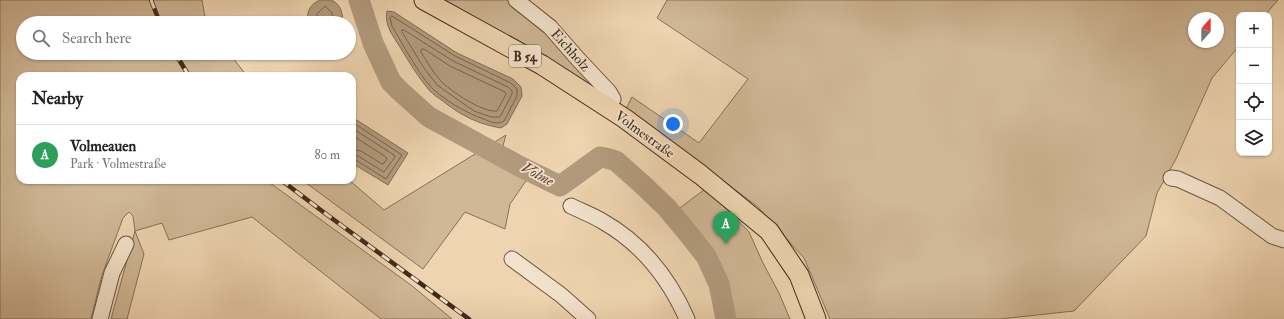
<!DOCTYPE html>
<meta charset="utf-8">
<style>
body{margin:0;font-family:"IM FELL Double Pica",serif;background:#f2f2f2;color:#222}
.controls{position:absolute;right:12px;top:12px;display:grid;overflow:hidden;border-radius:8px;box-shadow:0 1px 3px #0004}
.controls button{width:36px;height:36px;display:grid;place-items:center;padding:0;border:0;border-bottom:1px solid #e0e0e0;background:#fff;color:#222;font:20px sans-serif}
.compass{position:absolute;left:1188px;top:12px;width:36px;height:36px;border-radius:50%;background:#fff;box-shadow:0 1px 3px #0004;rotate:21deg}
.you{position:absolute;left:673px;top:124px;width:14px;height:14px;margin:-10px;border:3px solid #fff;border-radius:50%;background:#1a73e8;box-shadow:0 0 0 6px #1a73e833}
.badge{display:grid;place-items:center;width:26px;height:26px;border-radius:50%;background:#8f2418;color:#fff;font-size:13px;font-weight:700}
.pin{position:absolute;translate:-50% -33px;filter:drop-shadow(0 1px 2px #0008)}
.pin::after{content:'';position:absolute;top:21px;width:14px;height:12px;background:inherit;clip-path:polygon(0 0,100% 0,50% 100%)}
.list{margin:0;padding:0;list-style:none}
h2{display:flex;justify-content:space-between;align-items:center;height:52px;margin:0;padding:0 16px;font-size:17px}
h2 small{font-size:13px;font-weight:400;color:#767676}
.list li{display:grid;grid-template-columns:26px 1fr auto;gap:12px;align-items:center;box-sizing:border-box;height:60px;padding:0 16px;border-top:1px solid #e0e0e0}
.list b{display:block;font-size:15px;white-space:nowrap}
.list p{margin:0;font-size:13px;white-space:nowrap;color:#767676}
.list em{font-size:13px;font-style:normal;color:#767676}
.icon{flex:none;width:22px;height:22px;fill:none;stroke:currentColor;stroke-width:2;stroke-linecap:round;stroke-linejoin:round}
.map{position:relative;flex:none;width:1284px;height:319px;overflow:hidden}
.search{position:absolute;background:#fff;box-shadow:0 1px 3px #0004;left:16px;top:16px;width:340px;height:44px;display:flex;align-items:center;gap:10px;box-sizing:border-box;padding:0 14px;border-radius:22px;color:#767676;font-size:15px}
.panel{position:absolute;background:#fff;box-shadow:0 1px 3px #0004;left:16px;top:72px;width:340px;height:112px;border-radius:12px}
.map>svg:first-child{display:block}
</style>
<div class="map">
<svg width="1284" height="319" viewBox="0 0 1284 319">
<rect width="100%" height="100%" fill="#eed4b0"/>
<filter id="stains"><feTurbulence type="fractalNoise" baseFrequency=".005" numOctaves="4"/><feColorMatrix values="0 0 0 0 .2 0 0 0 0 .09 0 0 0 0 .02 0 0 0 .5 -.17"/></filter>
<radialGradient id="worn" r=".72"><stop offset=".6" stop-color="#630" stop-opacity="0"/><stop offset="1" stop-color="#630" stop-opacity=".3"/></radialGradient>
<g fill="#d0b796" stroke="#887158" fill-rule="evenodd">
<polygon points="0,0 202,0 206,23 23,23 23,53 229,53 247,76 20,76 20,180 266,180 411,285 452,319 381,319 252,217 169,240 162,223 135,231 144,254 127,319 111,319 135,231 133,216 129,212 123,218 102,275 91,319 0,319"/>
<polygon points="444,0 515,0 606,96 510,38"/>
<path d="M667,0H1278L1265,15H1239V46L1212,78L1176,159L1157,193L1146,236L1074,311L1000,319H830L804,258L758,207L643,120L626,109L632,97L699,143L748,79L657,18ZM1194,18H1218V42H1194Z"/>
<polygon points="506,135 499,160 528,178 510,204 505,229 465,212 423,269 302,180 349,180 384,210"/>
<path d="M705,189L729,211L749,232L763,263L779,293L790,319H726C724,277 698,245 672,214Z"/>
</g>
<g fill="#b29b7d" stroke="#846e55">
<path d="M320,0C323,0 328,0 331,0C340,3 344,14 342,23H308C306,12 310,4 320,0Z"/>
<path d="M387,11L394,12L457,53L513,79L521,87L522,96L507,124L501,128C478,124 462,116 444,102C439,98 433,95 429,90C418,77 409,62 400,47C393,36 384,25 387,11Z"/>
<polygon points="352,117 408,153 388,185 352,163"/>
</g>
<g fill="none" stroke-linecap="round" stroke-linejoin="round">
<g stroke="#78634b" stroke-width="1">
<path d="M392,16L455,56L511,83L517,89V96L504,121C498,125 490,122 484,119C466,113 448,102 434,90C420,77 402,43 392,26L390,18Z"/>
<polyline points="317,23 317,14 325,6 332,13 333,23"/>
<polygon points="402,30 404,30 453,61 508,87 512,91 512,94 500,117 491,117 474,111 437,85 424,68 402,32"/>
<path d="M424,49L450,66L505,92L506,94L497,111C483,113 450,91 440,80C433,72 427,62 421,52V50Z"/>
<polyline points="352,122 402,155 386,179 356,160 352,160"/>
<polyline points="352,128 394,155 395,157 384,172 358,156 352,155"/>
<polyline points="352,135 386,157 387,159 384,163 382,164 361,151 352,149"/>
</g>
<polyline stroke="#b29b7d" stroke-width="21" points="359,0 373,43 391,82 401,92 429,117 519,166 560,186 600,157 606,158 616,161 643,185 667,208 687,232 706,256 719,284 726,319"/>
<g stroke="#6b553f" stroke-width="17">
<g id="minor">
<polyline points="516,0 550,27 578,59 609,92 613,99 608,108"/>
<polyline points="1171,178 1178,179 1220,198 1272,236 1284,240"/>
<path d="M571,206C581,211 592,215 602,221C641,243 669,278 687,319"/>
<polyline points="512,259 561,295 588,319"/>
<polyline points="100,319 112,273 126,244"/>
</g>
</g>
<g stroke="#3f2b19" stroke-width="21">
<polyline id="major" points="424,0 542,65 624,118 701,175 769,231 799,275 816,319"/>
</g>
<use href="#minor" stroke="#f4e3cc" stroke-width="15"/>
<use href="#major" stroke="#eed4b0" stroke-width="19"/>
<g stroke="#3f2b19" stroke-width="4.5">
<g id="rail">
<polyline points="151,0 160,23"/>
<polyline points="175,53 189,76"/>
<polyline points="281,180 326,214 469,319"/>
</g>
</g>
<use href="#rail" stroke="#f4e3cc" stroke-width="3" stroke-dasharray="9" stroke-linecap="butt"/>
</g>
<g text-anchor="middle" stroke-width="3.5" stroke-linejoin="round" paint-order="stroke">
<rect fill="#f4e3cc" stroke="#75624f" stroke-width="1" x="509" y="45" width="32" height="22" rx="3"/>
<g font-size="13" font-weight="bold" fill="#3f2b19">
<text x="525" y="61">B 54</text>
</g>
<g font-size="14" fill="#3f2b19" stroke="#f4e3cc">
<text transform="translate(571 50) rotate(48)" y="5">Eichholz</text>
<text transform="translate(645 134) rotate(36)" y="5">Volmestraße</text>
</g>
<g font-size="15" font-style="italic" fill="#5c4732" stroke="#f4e3cc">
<text transform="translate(538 174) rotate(28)" y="5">Volme</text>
</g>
</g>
<rect width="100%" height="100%" filter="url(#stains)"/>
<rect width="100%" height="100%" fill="url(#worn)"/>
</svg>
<div class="controls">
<button>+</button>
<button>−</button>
<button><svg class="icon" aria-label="locate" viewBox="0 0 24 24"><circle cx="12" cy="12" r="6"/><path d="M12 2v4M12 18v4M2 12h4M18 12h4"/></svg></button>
<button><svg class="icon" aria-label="layers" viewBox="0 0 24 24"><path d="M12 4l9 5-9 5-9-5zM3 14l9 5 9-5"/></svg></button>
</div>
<svg class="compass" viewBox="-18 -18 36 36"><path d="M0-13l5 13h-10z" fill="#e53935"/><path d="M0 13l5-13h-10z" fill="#767676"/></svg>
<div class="you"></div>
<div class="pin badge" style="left:726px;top:244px;background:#2e9e5b">A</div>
<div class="search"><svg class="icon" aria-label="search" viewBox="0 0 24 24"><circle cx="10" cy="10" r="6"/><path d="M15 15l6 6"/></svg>Search here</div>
<section class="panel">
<h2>Nearby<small></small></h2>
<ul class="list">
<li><span class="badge" style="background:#2e9e5b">A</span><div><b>Volmeauen</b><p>Park · Volmestraße</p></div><em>80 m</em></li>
</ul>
</section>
</div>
